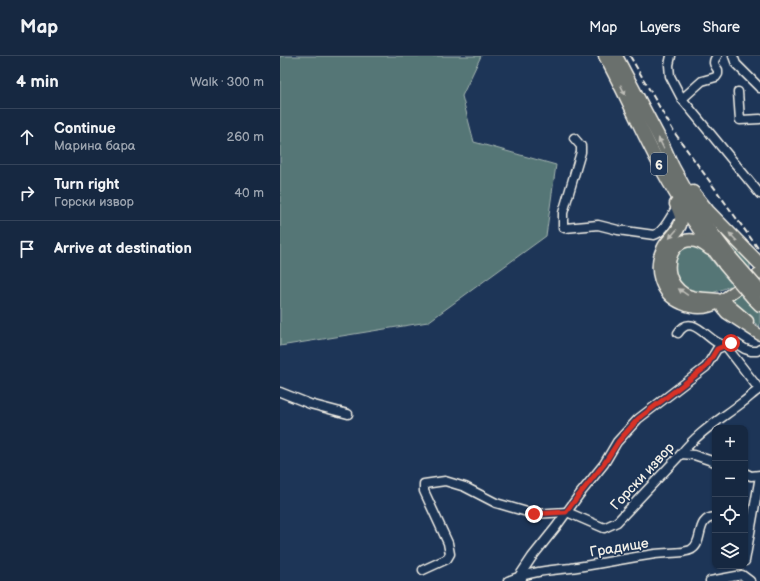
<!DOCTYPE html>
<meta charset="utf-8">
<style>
body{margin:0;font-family:"Balsamiq Sans",sans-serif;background:#1f3048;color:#f1f3f6}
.controls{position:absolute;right:12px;bottom:12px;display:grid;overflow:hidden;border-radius:8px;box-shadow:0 1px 3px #0004}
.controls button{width:36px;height:36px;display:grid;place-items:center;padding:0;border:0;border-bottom:1px solid #35445a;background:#162841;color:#f1f3f6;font:20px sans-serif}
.stop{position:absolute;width:12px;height:12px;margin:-9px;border:3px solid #d93025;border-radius:50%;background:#fff}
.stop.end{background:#d93025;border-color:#fff;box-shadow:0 1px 4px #0008}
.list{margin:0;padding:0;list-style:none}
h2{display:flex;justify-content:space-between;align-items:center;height:52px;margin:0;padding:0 16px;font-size:17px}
h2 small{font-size:13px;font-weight:400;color:#9ea6b1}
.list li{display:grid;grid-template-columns:26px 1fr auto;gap:12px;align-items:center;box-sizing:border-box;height:56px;padding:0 16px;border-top:1px solid #35445a}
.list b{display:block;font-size:15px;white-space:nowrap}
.list p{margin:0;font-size:13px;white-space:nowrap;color:#9ea6b1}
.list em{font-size:13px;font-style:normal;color:#9ea6b1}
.icon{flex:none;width:22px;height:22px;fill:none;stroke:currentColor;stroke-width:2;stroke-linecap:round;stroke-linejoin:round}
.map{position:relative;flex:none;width:480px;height:525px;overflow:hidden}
header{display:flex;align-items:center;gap:24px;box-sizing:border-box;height:56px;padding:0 20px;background:#162841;border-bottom:1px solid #35445a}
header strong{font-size:19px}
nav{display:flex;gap:22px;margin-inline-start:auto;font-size:14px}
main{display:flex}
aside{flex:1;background:#162841}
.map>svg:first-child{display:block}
</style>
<header>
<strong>Map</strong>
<nav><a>Map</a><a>Layers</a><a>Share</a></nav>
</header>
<main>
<aside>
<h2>4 min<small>Walk · 300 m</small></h2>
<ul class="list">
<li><svg class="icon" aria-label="ahead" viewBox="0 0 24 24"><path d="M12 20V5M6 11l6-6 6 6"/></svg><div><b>Continue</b><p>Марина бара</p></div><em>260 m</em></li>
<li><svg class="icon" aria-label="right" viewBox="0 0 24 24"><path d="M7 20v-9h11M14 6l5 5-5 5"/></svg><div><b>Turn right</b><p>Горски извор</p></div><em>40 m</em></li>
<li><svg class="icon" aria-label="arrive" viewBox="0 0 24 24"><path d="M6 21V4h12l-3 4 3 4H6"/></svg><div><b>Arrive at destination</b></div></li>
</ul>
</aside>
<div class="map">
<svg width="480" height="525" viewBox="0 0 480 525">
<rect width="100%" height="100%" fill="#1d3557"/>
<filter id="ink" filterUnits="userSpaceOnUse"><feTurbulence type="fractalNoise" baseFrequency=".025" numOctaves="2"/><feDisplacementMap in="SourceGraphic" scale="8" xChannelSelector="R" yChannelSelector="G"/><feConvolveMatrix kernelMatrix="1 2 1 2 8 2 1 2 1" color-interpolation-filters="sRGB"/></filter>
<g filter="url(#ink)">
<g fill="#547676" stroke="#a4b4af">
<polygon points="0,0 201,0 182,40 194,86 276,109 266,180 148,266 0,290"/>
<polygon points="425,156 459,193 470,207 470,215 455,200"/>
<path d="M407,186L420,190L452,229C431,239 408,247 394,222C391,216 390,210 393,204C395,198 402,192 407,186Z"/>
<polygon points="457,235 468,247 469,246 480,257 480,271 450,247 449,241"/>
</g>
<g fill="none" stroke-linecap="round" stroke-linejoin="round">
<g stroke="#f4f1e8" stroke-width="11">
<g id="minor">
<polyline points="391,0 389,9 390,20 402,43 480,138"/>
<polyline points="453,0 456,8 480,32"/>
<polyline points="458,36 460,64 480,63"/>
<path d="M402,43L422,25L436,21L438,18V14C434,9 432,6 437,0"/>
<path d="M294,82L301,90V96L283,157V171L285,172L318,169L338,174L374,179C384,177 391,159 397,151"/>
<path d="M398,277C413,254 429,289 445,289L479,333"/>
<polyline points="0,336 30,348 68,358"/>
<polyline points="401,398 414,399 435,406"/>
<polyline points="465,417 471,420 480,419"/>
<polyline points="465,505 480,420"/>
<path d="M143,514L167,503L170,498L168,487L144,435V428L165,425L185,431L216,447L254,458L287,456L324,472L337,466L401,398C418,376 441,363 463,346C469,342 474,336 480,333"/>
<path d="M228,525C248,516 269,514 291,512C319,508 347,502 375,498C385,497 394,497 403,496C405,495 410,495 412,493C424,486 415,462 435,461"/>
<polyline points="242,525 240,519 252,501 276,471 299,439 324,408 337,386 358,363 426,311 437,293 451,287 457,288 465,293 471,295 477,295 480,293"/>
<polyline points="430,525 462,519 470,525"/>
</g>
</g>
<g stroke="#f4f1e8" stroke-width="13">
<g id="major">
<polyline points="480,217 440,245 442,252 446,257 480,279"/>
<polyline points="445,242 448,248 468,265"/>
</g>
</g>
<g stroke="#f4f1e8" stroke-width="15">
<g id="highway">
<path d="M325,0C344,34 359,70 377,104C396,142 420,176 445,209"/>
<polyline points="336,0 383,89 393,111 421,162 452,203"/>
<polyline points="413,136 428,155 480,208"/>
<path d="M396,148C398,153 402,159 401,165C400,175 389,182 384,191C373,211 380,238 402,247C415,253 428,252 440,245"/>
<path d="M430,193C395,163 372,218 404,238C414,244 426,242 437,244"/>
<polyline points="473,242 480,249"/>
</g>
</g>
<use href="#minor" stroke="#1d3557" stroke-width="8"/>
<use href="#major" stroke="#6b706d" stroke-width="10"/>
<use href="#highway" stroke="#6b706d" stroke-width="12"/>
<polyline stroke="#f4f1e8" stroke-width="2" stroke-dasharray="6 3" stroke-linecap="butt" points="350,0 394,76 480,195"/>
<g stroke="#f4f1e8" stroke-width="15" stroke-linecap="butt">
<g id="highway-bridge">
<polyline points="452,203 480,235"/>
<polyline points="445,209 473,242"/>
</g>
</g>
<use href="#highway-bridge" stroke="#6b706d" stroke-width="12"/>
</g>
<defs><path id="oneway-solid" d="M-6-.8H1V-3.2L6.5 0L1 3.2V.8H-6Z"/></defs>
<g fill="#bdbdb7">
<use href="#oneway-solid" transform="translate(343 34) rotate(64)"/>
<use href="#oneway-solid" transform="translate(381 87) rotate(-117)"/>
<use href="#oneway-solid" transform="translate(393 178) rotate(131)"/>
<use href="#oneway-solid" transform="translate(453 181) rotate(-134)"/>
<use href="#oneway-solid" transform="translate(403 236) rotate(-145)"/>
</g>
</g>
<g fill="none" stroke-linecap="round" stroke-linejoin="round" filter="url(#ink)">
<polyline stroke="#d93025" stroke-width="5" points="254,458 286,456 299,439 324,408 338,386 358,363 426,311 437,293 451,287"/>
</g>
<g text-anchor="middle" stroke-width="3.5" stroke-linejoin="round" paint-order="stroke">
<rect fill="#1d3557" stroke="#b4b9bc" stroke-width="1" x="371" y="97" width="16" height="22" rx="3"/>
<g font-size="13" font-weight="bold" fill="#f4f1e8">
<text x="379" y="113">6</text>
</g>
<g font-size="14" fill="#f4f1e8" stroke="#1d3557">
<text transform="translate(362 420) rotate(-47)" y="5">Горски извор</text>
<text transform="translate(339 491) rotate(-9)" y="5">Градище</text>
</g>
</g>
</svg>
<div class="controls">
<button>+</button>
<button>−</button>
<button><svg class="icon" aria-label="locate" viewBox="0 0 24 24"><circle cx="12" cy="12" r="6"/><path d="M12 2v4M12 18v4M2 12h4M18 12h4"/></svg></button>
<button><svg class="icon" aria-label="layers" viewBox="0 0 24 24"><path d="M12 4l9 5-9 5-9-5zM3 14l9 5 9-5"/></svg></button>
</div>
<div class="stop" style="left:451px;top:287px"></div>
<div class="stop end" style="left:254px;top:458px"></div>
</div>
</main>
